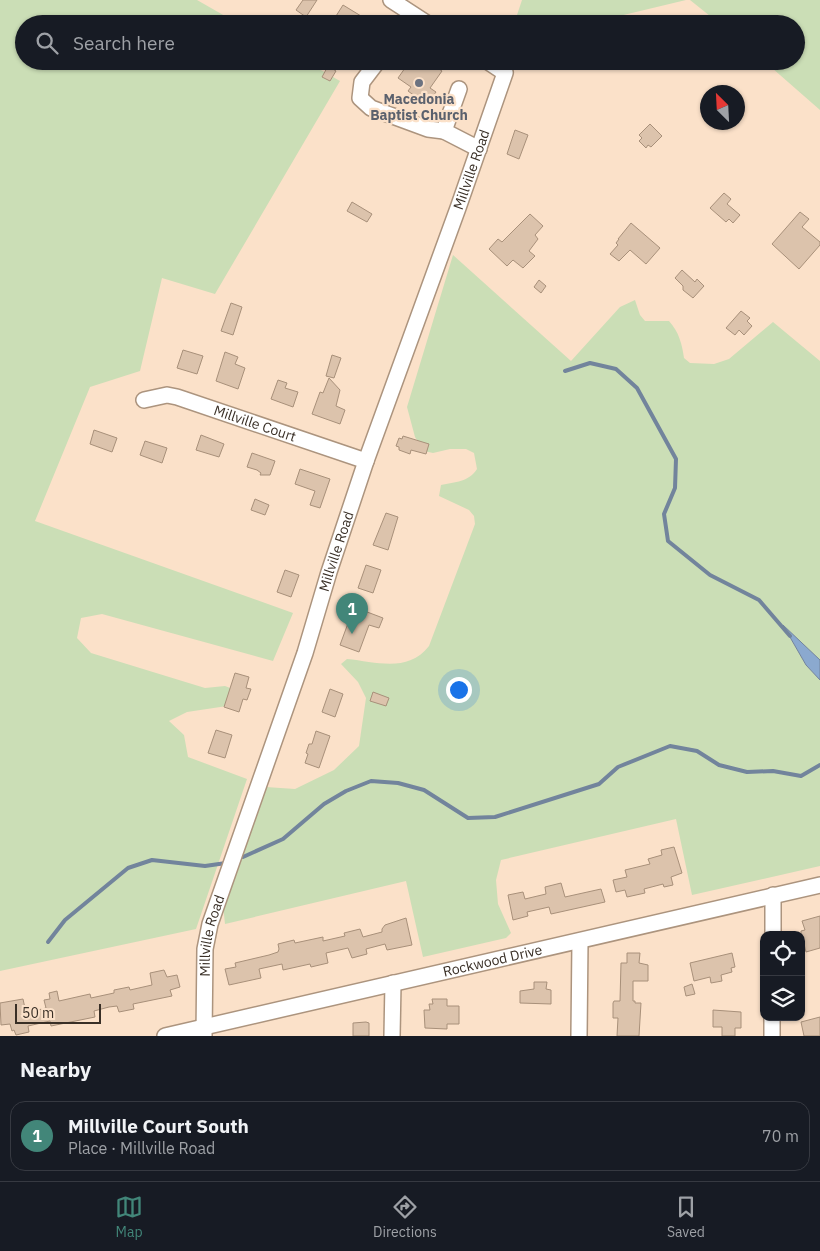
<!DOCTYPE html>
<meta charset="utf-8">
<style>
body{margin:0;font-family:"IBM Plex Sans",sans-serif;background:#20242c;color:#f1f3f6}
.controls{position:absolute;right:15px;bottom:15px;display:grid;overflow:hidden;border-radius:10px;box-shadow:0 1px 4px #0004}
.controls button{width:45px;height:45px;display:grid;place-items:center;padding:0;border:0;border-bottom:1px solid #363941;background:#171b24;color:#f1f3f6;font:25px sans-serif}
.compass{position:absolute;left:700px;top:85px;width:45px;height:45px;border-radius:50%;background:#171b24;box-shadow:0 1px 4px #0004;rotate:336deg}
.scale{position:absolute;left:15px;bottom:12px;width:86px;box-sizing:border-box;padding-left:5px;border:2px solid #392f26;border-top:0;font-size:14px;line-height:18px;white-space:nowrap;color:#392f26;-webkit-text-stroke:4px #fbe1c9;paint-order:stroke}
.you{position:absolute;left:458px;top:689px;width:18px;height:18px;margin:-12px;border:4px solid #fff;border-radius:50%;background:#1a73e8;box-shadow:0 0 0 8px #1a73e833}
.badge{display:grid;place-items:center;width:32px;height:32px;border-radius:50%;background:#428679;color:#fff;font-size:16px;font-weight:700}
.pin{position:absolute;translate:-50% -41px;filter:drop-shadow(0 1px 2px #0008)}
.pin::after{content:'';position:absolute;top:26px;width:18px;height:15px;background:inherit;clip-path:polygon(0 0,100% 0,50% 100%)}
.list{margin:0;padding:0;list-style:none}
h2{display:flex;justify-content:space-between;align-items:center;height:65px;margin:0;padding:0 20px;font-size:21px}
h2 small{font-size:16px;font-weight:400;color:#9ea1a6}
.list li{display:grid;grid-template-columns:32px 1fr auto;gap:15px;align-items:center;box-sizing:border-box;height:70px;margin:0 10px 10px;padding:0 10px;border:1px solid #363941;border-radius:15px}
.list b{display:block;font-size:19px;white-space:nowrap}
.list p{margin:0;font-size:16px;white-space:nowrap;color:#9ea1a6}
.list em{font-size:16px;font-style:normal;color:#9ea1a6}
.icon{flex:none;width:28px;height:28px;fill:none;stroke:currentColor;stroke-width:2;stroke-linecap:round;stroke-linejoin:round}
.map{position:relative;flex:none;width:820px;height:1036px;overflow:hidden}
.search{position:absolute;background:#171b24;box-shadow:0 1px 4px #0004;left:15px;right:15px;top:15px;height:55px;display:flex;align-items:center;gap:12px;box-sizing:border-box;padding:0 18px;border-radius:28px;color:#9ea1a6;font-size:19px}
.sheet{height:145px;background:#171b24}
nav{display:flex;justify-content:space-around;align-items:center;box-sizing:border-box;height:70px;border-top:1px solid #363941;background:#171b24;font-size:14px;color:#9ea1a6}
nav a{display:grid;justify-items:center;gap:2px}
nav .on{color:#428679}
.map>svg:first-child{display:block}
</style>
<div class="map">
<svg width="820" height="1036" viewBox="0 0 820 1036">
<rect width="100%" height="100%" fill="#fbe1c9"/>
<g fill="#cbdeb6">
<polygon points="0,0 197,0 239,24 24,24 24,61 305,61 340,81 215,294 162,278 140,371 90,387 35,521 293,613 273,661 102,614 81,618 77,638 91,653 205,688 225,686 243,693 227,706 187,712 169,721 184,735 188,757 247,779 196,929 0,971"/>
<polygon points="522,0 686,0 586,24 514,24"/>
<polygon points="690,0 820,0 820,110 764,61 796,61 796,24 720,24"/>
<path d="M453,255L571,361L620,307L635,300L640,315L645,321H669C679,332 682,344 684,358L690,363L714,364L729,359L773,322L820,361V660L784,627L806,665L820,680V866L692,895L676,819L501,860L496,880L498,904L511,933L506,938L423,957L406,881L225,924L223,905L266,787L295,789L334,770L359,746L366,698L358,682L341,664L347,659C377,662 408,673 429,646L475,524L474,516L469,510L439,496L441,485C455,482 469,482 477,469L474,453L466,449H450L433,453L424,451L415,437L407,407Z"/>
</g>
<polygon fill="#8ba9cf" stroke="#72849c" points="783,625 820,660 820,680 806,665"/>
<g fill="none" stroke-linecap="round" stroke-linejoin="round">
<g stroke="#72849c" stroke-width="4">
<polyline points="565,371 590,363 616,369 637,388 676,459 675,488 664,514 668,541 710,575 759,600 790,636"/>
<polyline points="243,857 283,839 324,804 346,791 371,781 398,783 424,790 468,818 495,817 599,784 618,767 670,746 697,751 719,765 747,772 773,771 801,776 820,765"/>
<polyline points="48,942 65,920 128,868 152,860 205,866 226,863"/>
</g>
</g>
<g fill="#dcc3ac" stroke="#a8907a">
<polygon points="303,0 317,0 306,17 296,10"/>
<polygon points="343,5 361,16 356,24 331,24"/>
<polygon points="410,61 444,61 439,69 442,71 430,88 436,92 427,105 408,91 411,87 398,78"/>
<polygon points="328,66 336,71 330,81 322,77"/>
<polygon points="650,124 662,136 651,147 648,145 646,148 639,141 642,138 639,135"/>
<polygon points="515,130 528,135 519,159 507,154"/>
<polygon points="724,193 731,199 727,204 740,215 733,223 729,219 726,222 710,208"/>
<polygon points="352,202 372,214 367,222 347,211"/>
<polygon points="800,212 809,219 802,227 820,242 820,245 799,269 772,244"/>
<polygon points="530,214 543,226 535,235 538,239 529,251 535,256 523,268 513,260 507,266 489,249 498,239 502,242"/>
<polygon points="631,223 660,248 646,264 630,250 619,261 610,254 618,245 616,243 619,239 618,239"/>
<polygon points="682,270 695,282 697,279 704,286 693,298 683,290 683,286 675,278"/>
<polygon points="539,280 546,286 541,293 534,287"/>
<polygon points="231,303 242,307 233,335 221,331"/>
<polygon points="741,311 750,318 747,321 752,326 744,335 739,330 735,335 726,328"/>
<polygon points="183,350 203,356 197,374 177,368"/>
<polygon points="225,352 238,357 235,364 245,368 238,389 216,381"/>
<polygon points="332,355 341,358 334,378 326,376"/>
<polygon points="329,378 340,390 336,406 345,410 340,424 312,414 320,392 323,393"/>
<polygon points="278,380 287,383 285,388 298,392 293,407 271,399"/>
<polygon points="94,430 117,438 112,452 90,444"/>
<polygon points="201,435 224,444 219,457 196,450"/>
<polygon points="403,436 429,444 426,454 411,450 410,454 399,450 399,447 396,446 399,438 402,439"/>
<polygon points="145,441 167,448 162,463 140,455"/>
<polygon points="252,453 275,461 270,475 260,475 261,473 257,470 247,467"/>
<polygon points="300,469 330,479 320,508 310,505 315,491 295,484"/>
<polygon points="255,499 269,505 265,515 251,510"/>
<polygon points="386,513 398,517 388,550 373,545"/>
<polygon points="366,565 381,570 373,593 358,588"/>
<polygon points="285,570 299,575 291,597 277,592"/>
<polygon points="354,607 383,618 379,628 369,625 359,652 340,645"/>
<polygon points="235,673 249,677 246,688 251,689 247,700 243,699 239,712 224,707"/>
<polygon points="330,689 343,694 335,717 322,712"/>
<polygon points="373,692 389,698 386,706 370,701"/>
<polygon points="216,730 232,735 225,758 208,753"/>
<polygon points="316,731 330,736 319,768 305,763 308,754 306,753 309,744 312,744"/>
<polygon points="674,847 682,873 671,877 673,885 664,887 663,884 644,889 645,893 627,897 625,890 616,892 613,880 627,877 625,870 650,864 648,859 662,855 661,850"/>
<polygon points="561,883 565,897 601,889 605,902 551,914 549,907 527,912 528,916 513,920 508,895 523,892 525,899 546,894 545,887"/>
<polygon points="820,916 820,948 806,952 804,944 801,944 801,931 805,930 802,921"/>
<polygon points="406,918 412,945 387,950 385,944 366,949 367,954 352,958 348,948 326,953 328,963 311,967 310,964 283,970 282,964 259,969 261,978 229,985 225,969 236,967 235,963 269,955 278,952 279,949 278,944 294,940 295,943 323,937 323,941 345,936 344,933 360,929 363,937 382,932 382,929 385,925"/>
<polygon points="627,953 640,953 639,963 648,965 648,981 633,981 633,1001 635,1001 635,1003 641,1003 639,1036 617,1036 618,1018 613,1018 613,1003 614,1001 620,1001 621,963 627,963"/>
<polygon points="732,953 735,967 731,968 732,972 721,975 722,981 711,983 710,977 694,981 690,963"/>
<polygon points="164,970 167,977 177,975 180,987 170,990 172,996 133,1004 134,1009 119,1012 117,1006 109,1007 94,1011 95,1017 51,1026 50,1021 28,1026 29,1032 16,1035 14,1030 12,1031 10,1024 1,1025 0,1003 23,999 26,1013 46,1008 44,1000 50,999 49,993 57,991 59,1001 90,994 91,998 114,993 114,990 129,987 130,990 152,985 150,973"/>
<polygon points="534,982 547,982 546,989 551,990 551,1004 520,1003 520,991 534,989"/>
<polygon points="692,984 695,994 686,996 684,987"/>
<polygon points="432,999 447,999 447,1006 459,1006 459,1024 447,1024 447,1029 425,1028 424,1010 430,1010 429,1004 433,1004"/>
<polygon points="713,1010 741,1012 741,1028 735,1028 735,1036 722,1036 722,1027 713,1027"/>
<polygon points="820,1017 820,1036 804,1036 801,1022"/>
<polygon points="366,1022 369,1023 369,1036 353,1036 353,1023"/>
</g>
<g fill="none" stroke-linecap="round" stroke-linejoin="round">
<g stroke="#ac947e" stroke-width="18">
<g id="minor">
<polyline points="391,0 428,24"/>
<polyline points="378,61 362,82 360,98 371,108 428,129 444,131 459,89"/>
<polyline points="444,131 479,149"/>
<path id="s1" d="M144,400L167,395L177,397L366,461"/>
<polyline points="773,935 773,895"/>
<path id="s2" d="M165,1036L820,885"/>
<path id="s3" d="M204,1036L205,949L210,924L305,653L329,572L366,461L458,208L505,73L487,61"/>
<polyline points="392,1036 393,983"/>
<polyline points="579,1036 580,941"/>
<polyline points="772,1036 772,1017"/>
</g>
</g>
<use href="#minor" stroke="#fff" stroke-width="15"/>
</g>
<circle fill="#6b7280" stroke="#fbe1c9" stroke-width="2" cx="419" cy="83" r="5"/>
<g text-anchor="middle" stroke-width="4.5" stroke-linejoin="round" paint-order="stroke">
<g font-size="14" font-weight="bold" fill="#5b616d" stroke="#fbe1c9">
<text x="419" y="104">Macedonia<tspan x="419" dy="16">Baptist Church</tspan></text>
</g>
<g font-size="14" fill="#392f26" stroke="#fbe1c9">
<text dy="5" stroke="none"><textPath href="#s3" startOffset="911">Millville Road</textPath></text>
<text dy="5" stroke="none"><textPath href="#s1" startOffset="116">Millville Court</textPath></text>
<text dy="5" stroke="none"><textPath href="#s3" startOffset="506">Millville Road</textPath></text>
<text dy="5" stroke="none"><textPath href="#s3" startOffset="101">Millville Road</textPath></text>
<text dy="5" stroke="none"><textPath href="#s2" startOffset="336">Rockwood Drive</textPath></text>
</g>
</g>
</svg>
<div class="controls">
<button><svg class="icon" aria-label="locate" viewBox="0 0 24 24"><circle cx="12" cy="12" r="6"/><path d="M12 2v4M12 18v4M2 12h4M18 12h4"/></svg></button>
<button><svg class="icon" aria-label="layers" viewBox="0 0 24 24"><path d="M12 4l9 5-9 5-9-5zM3 14l9 5 9-5"/></svg></button>
</div>
<svg class="compass" viewBox="-18 -18 36 36"><path d="M0-13l5 13h-10z" fill="#e53935"/><path d="M0 13l5-13h-10z" fill="#9ea1a6"/></svg>
<div class="scale">50 m</div>
<div class="you"></div>
<div class="pin badge" style="left:352px;top:634px">1</div>
<div class="search"><svg class="icon" aria-label="search" viewBox="0 0 24 24"><circle cx="10" cy="10" r="6"/><path d="M15 15l6 6"/></svg>Search here</div>
</div>
<section class="sheet">
<h2>Nearby<small></small></h2>
<ul class="list">
<li><span class="badge">1</span><div><b>Millville Court South</b><p>Place · Millville Road</p></div><em>70 m</em></li>
</ul>
</section>
<nav>
<a class="on"><svg class="icon" aria-label="map" viewBox="0 0 24 24"><path d="M3 6l6-2 6 2 6-2v14l-6 2-6-2-6 2zM9 4v14M15 6v14"/></svg>Map</a>
<a><svg class="icon" aria-label="directions" viewBox="0 0 24 24"><path d="M12 3l9 9-9 9-9-9zM9 14v-3h6M13 9l2 2-2 2"/></svg>Directions</a>
<a><svg class="icon" aria-label="saved" viewBox="0 0 24 24"><path d="M7 4h10v16l-5-4-5 4z"/></svg>Saved</a>
</nav>
